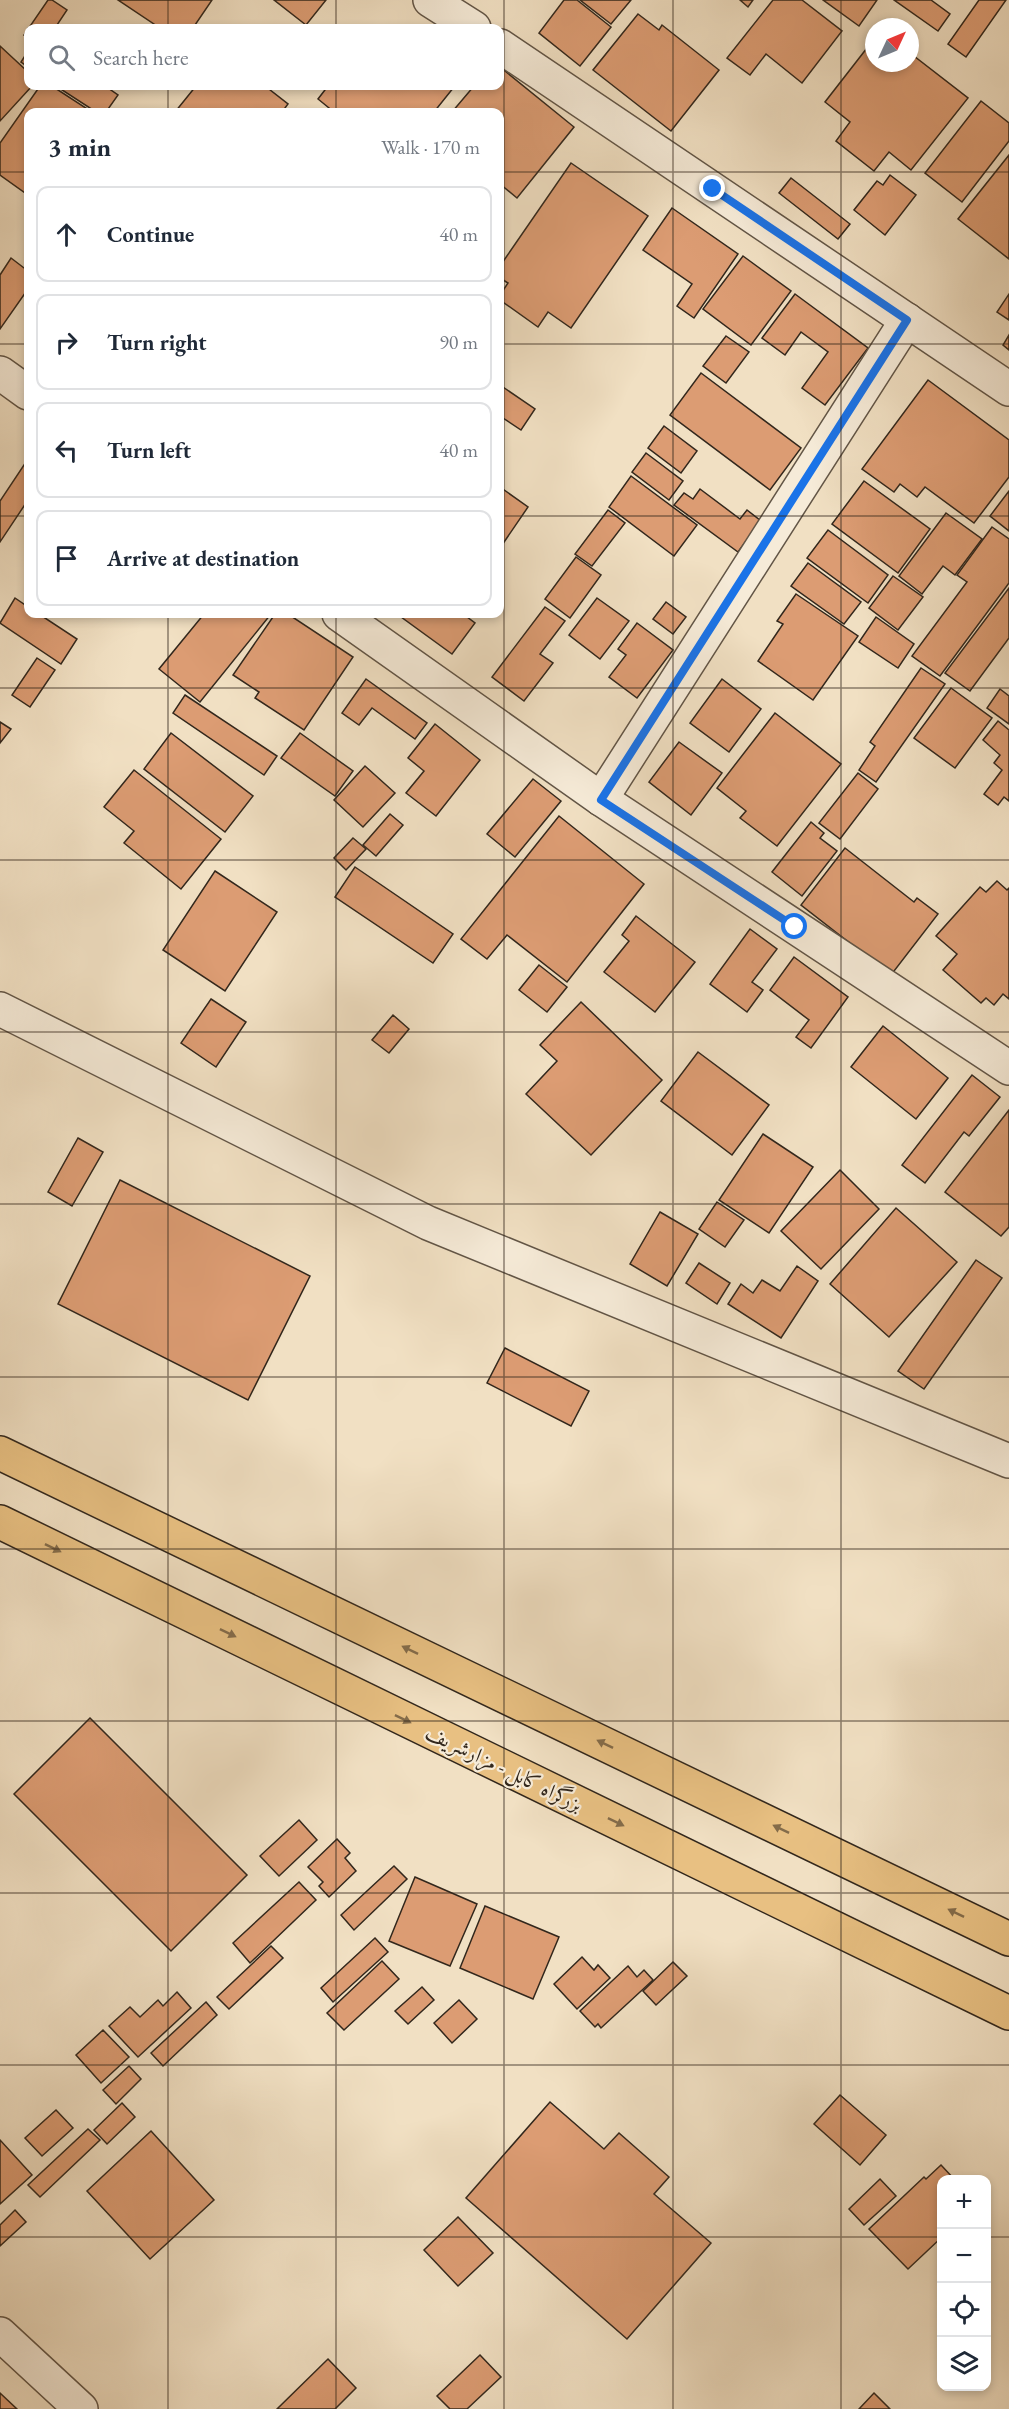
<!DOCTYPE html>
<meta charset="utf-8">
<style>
body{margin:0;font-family:"EB Garamond",Amiri,serif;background:#f6f6f7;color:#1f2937}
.controls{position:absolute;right:18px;bottom:18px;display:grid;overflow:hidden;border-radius:12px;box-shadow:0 3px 9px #0003}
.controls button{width:54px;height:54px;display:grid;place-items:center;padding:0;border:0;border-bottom:2px solid #e0e1e3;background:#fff;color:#1f2937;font:30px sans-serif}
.compass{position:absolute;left:865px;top:18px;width:54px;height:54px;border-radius:50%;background:#fff;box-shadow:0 3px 9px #0003;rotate:46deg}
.stop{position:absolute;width:18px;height:18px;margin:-14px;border:4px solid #1a73e8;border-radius:50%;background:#fff}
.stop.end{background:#1a73e8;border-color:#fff;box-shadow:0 2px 6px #0008}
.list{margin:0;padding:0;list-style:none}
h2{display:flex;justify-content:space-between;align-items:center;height:78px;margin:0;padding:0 24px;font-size:26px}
h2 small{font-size:20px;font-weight:400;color:#747a83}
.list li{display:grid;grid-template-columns:39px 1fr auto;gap:18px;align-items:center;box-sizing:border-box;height:96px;margin:0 12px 12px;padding:0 12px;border:2px solid #e0e1e3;border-radius:12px}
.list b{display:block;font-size:22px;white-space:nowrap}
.list em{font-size:20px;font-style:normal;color:#747a83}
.icon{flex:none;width:33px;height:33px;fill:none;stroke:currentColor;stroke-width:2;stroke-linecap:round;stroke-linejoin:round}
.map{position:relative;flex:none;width:1009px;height:2409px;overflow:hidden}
.search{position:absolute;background:#fff;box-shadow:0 3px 9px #0003;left:24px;top:24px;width:480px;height:66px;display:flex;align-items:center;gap:15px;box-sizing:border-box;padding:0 21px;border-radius:12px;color:#747a83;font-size:22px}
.panel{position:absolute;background:#fff;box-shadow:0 3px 9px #0003;left:24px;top:108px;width:480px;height:510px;border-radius:12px}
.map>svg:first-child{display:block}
</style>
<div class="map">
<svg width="1009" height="2409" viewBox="0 0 1009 2409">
<rect width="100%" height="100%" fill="#f1e0c3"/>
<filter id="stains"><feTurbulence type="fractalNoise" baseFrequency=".00333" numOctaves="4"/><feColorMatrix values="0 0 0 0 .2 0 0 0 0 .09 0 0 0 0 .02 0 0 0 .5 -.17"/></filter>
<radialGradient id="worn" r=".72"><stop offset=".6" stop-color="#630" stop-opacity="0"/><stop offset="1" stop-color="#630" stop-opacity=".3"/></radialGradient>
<g fill="#dc9c73" stroke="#32271c" stroke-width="1.5">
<polygon points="48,0 52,0 67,10 55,28 28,28 28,38 24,35"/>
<polygon points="118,0 212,0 193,28 160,28"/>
<polygon points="274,0 326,0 306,25"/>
<polygon points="564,0 577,0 611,27 580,66 539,33"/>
<polygon points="580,0 631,0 611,24"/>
<polygon points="740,0 753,0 748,7"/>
<polygon points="773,0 802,0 842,31 802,83 766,54 750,75 727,58"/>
<polygon points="823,0 877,0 859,26"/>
<polygon points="894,0 931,0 950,14 938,31"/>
<polygon points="979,0 1006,0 966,57 948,44"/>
<polygon points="638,14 659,30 662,25 719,70 671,131 593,70"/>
<polygon points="874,39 874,63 910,63 910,53 968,98 911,170 889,152 874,171 836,141 850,122 825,102"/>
<polygon points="0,46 28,72 28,86 32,86 0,121"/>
<polygon points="28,51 28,67 21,62"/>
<polygon points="500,67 574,127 517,198 500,184 500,112 452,112 474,86 500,86"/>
<polygon points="40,86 52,86 92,112 28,112 28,195 0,175 0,143"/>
<polygon points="56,86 105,86 118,95 106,112 96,112"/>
<polygon points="196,86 265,86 288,104 282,112 175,112"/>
<polygon points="328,86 452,86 454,87 434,112 334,112 318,99"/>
<polygon points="981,101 1009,123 1009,141 962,202 925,173"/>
<polygon points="1009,155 1009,259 958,219"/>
<polygon points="571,163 648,216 571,328 548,312 538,327 500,300 500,295 508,283 500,278 500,266"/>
<polygon points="890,175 916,195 885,235 854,210 877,181 883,185"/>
<polygon points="791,178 850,224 838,239 779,193"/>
<polygon points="672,208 738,254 694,318 677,306 692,284 643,250"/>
<polygon points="743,256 791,291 751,345 703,309"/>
<polygon points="11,258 28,271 28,289 0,329 0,275"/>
<polygon points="795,294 868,348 825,405 802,388 828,352 801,332 785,355 762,338"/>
<polygon points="1009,294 1009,320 997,312"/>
<polygon points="1009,335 1009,350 1003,345"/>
<polygon points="726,336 749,352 726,383 703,366"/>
<polygon points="701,373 801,448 770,490 670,415"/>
<polygon points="928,380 1009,440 1009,477 974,523 925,487 917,497 900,484 894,492 862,469"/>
<polygon points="500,385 535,409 521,430 500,416"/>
<polygon points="664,426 697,451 681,473 648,448"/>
<polygon points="646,453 683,481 669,500 632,472"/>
<polygon points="28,459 28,500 0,542 0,501"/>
<polygon points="631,476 697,525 674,556 609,507"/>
<polygon points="864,481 930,529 898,573 832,524"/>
<polygon points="500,487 528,507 500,548"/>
<polygon points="700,489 740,519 747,510 761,521 738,552 674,505 684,493 693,499"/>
<polygon points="1009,491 1009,531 990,516"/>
<polygon points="608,510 625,523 592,566 575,554"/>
<polygon points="946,513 982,539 955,575 943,566 922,594 899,576"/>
<polygon points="992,527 1009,539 1009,583 940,676 912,656 967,582 957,575"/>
<polygon points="828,530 888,575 868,603 807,558"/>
<polygon points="576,557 601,575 570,618 545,599"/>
<polygon points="808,563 861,602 844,624 791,586"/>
<polygon points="893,576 923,597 898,630 869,608"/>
<polygon points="1009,588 1009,638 970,691 945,673"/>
<polygon points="796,594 858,636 813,700 758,661 783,624 777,621"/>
<polygon points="15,598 28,607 28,614 39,614 77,639 61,664 0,623"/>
<polygon points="597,598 629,621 600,659 569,635"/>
<polygon points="666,602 686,617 673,634 653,619"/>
<polygon points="545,607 565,621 540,654 553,663 524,701 492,677"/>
<polygon points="204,614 271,614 200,702 159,669"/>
<polygon points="275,614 288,614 353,657 304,730 255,698 259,692 233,675"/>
<polygon points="397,614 463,614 475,623 452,654"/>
<polygon points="876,617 914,644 898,668 859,642"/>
<polygon points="637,623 673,650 637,698 609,677 626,655 618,649"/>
<polygon points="37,658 55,670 30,707 12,695"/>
<polygon points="921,668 945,684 876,782 859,770 875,746 870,742"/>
<polygon points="366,679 427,723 415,739 372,708 359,725 342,713"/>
<polygon points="722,679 761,709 729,752 690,723"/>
<polygon points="951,688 992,718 955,768 914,738"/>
<polygon points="1000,689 1009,696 1009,724 987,708"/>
<polygon points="185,695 277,756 264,775 173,713"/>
<polygon points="775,713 841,764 777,846 740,818 746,811 717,788"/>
<polygon points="998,721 1009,730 1009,801 1004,797 998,805 984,794 1002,770 994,763 1000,755 983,740"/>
<polygon points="0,722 11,729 0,743"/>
<polygon points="435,724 480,760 436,816 406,793 424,771 408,758"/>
<polygon points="171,733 253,796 225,832 144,769"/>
<polygon points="300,733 353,771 335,796 281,758"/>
<polygon points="679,742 722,773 691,815 649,782"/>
<polygon points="365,766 395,793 363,827 334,800"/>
<polygon points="134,770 221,839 181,889 124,843 134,831 104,807"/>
<polygon points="858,773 878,789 840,839 819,823"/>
<polygon points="533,779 561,801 515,857 487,834"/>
<polygon points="390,814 403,825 376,856 363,845"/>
<polygon points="559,816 644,884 567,982 507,935 487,959 461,939"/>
<polygon points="811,822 824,833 820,838 837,851 802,896 772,872"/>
<polygon points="353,838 366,849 346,870 334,858"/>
<polygon points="845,848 914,902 917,898 938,914 891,975 801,905"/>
<polygon points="355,867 453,934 433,963 335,897"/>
<polygon points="215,871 277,912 225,991 163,950"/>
<polygon points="997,881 1007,890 1009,888 1009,999 1003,994 994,1005 986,998 981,1003 943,970 957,954 936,936 980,887 986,892"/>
<polygon points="636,916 695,962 655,1012 604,972 629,941 622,935"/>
<polygon points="750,929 777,949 752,982 763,990 747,1012 710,984"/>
<polygon points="794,957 848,997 811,1048 796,1037 809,1020 770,990"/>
<polygon points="539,965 567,987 547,1012 519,990"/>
<polygon points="211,999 246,1022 216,1067 181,1043"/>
<polygon points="581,1002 662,1080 591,1155 526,1094 557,1061 540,1045"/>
<polygon points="393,1015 409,1029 389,1053 372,1040"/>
<polygon points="883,1026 948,1078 916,1119 851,1067"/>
<polygon points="698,1052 769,1105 732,1155 661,1101"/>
<polygon points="972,1075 1000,1097 969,1136 964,1132 925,1183 902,1165"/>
<polygon points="1009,1110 1009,1227 1001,1236 945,1192"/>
<polygon points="763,1134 813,1167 769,1233 719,1200"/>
<polygon points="78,1138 103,1152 72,1206 48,1192"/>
<polygon points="840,1170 879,1209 821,1269 781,1231"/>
<polygon points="120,1180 310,1276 248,1400 58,1304"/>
<polygon points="717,1202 744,1220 725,1247 699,1229"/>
<polygon points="896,1208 957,1262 889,1337 830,1284"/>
<polygon points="660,1212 698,1234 667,1286 630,1264"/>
<polygon points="976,1260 1002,1278 924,1389 898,1371"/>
<polygon points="699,1263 730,1283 717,1304 686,1283"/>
<polygon points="797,1266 818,1281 781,1338 728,1304 741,1284 753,1293 762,1280 780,1291"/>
<polygon points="505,1348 589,1391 571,1426 487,1383"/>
<polygon points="90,1718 247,1875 171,1951 14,1794"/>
<polygon points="299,1820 317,1840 279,1876 260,1856"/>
<polygon points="337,1839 350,1853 345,1858 356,1871 329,1897 319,1886 323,1882 308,1867"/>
<polygon points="394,1866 407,1879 354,1930 341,1915"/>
<polygon points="415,1877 477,1904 450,1966 389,1941"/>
<polygon points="299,1882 316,1900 250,1963 233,1943"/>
<polygon points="485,1906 559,1937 533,1999 460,1968"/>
<polygon points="375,1938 388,1952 333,2002 321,1988"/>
<polygon points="271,1946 283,1958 229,2009 217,1997"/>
<polygon points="582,1957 594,1970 598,1965 610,1978 577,2009 554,1984"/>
<polygon points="382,1961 399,1979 344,2030 327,2013"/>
<polygon points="673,1962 687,1976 656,2005 643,1991"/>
<polygon points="628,1966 637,1977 644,1970 653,1980 601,2028 598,2024 595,2027 580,2011"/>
<polygon points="422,1987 434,2000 408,2024 395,2011"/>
<polygon points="177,1992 191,2008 138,2057 109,2026 130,2007 140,2017 158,2000 163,2006"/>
<polygon points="459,2000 477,2019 452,2043 434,2023"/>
<polygon points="206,2002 217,2015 163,2066 151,2053"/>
<polygon points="103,2030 129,2057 101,2083 76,2055"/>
<polygon points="129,2066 141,2079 116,2104 103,2090"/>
<polygon points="840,2095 886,2135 860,2165 814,2124"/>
<polygon points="550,2102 604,2149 619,2133 669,2177 654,2194 711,2243 627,2339 466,2198"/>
<polygon points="122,2103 135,2117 107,2144 94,2130"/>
<polygon points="56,2110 73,2128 42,2156 25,2138"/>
<polygon points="88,2129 100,2140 40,2197 28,2185"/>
<polygon points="151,2131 214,2200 150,2259 87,2191"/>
<polygon points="0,2140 32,2175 0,2204"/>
<polygon points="941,2165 955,2180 942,2180 942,2237 908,2269 869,2229 924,2177 926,2179"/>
<polygon points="880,2179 896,2196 864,2225 849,2209"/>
<polygon points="15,2210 26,2222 0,2246 0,2225"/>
<polygon points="458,2217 493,2253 458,2286 424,2250"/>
<polygon points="480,2355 501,2377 467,2409 450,2409 437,2396"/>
<polygon points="328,2359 356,2388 335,2409 277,2409"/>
<polygon points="0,2393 17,2409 0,2409"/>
<polygon points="874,2393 890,2409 859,2409"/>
</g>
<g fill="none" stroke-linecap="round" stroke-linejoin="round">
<g stroke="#625546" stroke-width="36">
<g id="street">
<polyline points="430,0 474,28"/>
<polyline points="500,46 1009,389"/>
<polyline points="0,373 28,393"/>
<polyline points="339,614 601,799 1009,1068"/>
<polyline points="601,799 907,320"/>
<polyline points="0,1009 428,1223 1009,1461"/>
<polyline points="0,2334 81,2409"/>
</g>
</g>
<g stroke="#32271c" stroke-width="36">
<g id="highway">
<polyline points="0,1453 1009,1939"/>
<polyline points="0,1522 1009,2013"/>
</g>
</g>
<use href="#street" stroke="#f6ebd8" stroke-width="33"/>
<use href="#highway" stroke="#e8c082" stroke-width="33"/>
</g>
<defs><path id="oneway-solid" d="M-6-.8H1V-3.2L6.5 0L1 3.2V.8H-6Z" transform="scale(1.5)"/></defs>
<g fill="#846c4a">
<use href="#oneway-solid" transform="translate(53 1548) rotate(26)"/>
<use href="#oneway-solid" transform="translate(228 1633) rotate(26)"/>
<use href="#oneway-solid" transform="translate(410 1650) rotate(-154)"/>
<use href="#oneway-solid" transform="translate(403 1719) rotate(26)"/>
<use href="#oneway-solid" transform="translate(605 1744) rotate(-154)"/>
<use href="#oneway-solid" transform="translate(616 1822) rotate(26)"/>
<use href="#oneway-solid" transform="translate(781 1829) rotate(-154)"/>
<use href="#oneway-solid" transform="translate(956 1913) rotate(-154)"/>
</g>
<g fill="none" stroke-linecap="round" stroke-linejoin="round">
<polyline stroke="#1a73e8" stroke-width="8" points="713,189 907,320 601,800 795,927"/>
</g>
<path fill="none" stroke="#32271c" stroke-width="1.5" stroke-opacity="0.55" d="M168,0V28M336,0V28M504,0V2409M673,0V2409M841,0V2409M168,86V112M336,86V112M0,172H28M500,172H1009M0,344H28M500,344H1009M0,516H28M500,516H1009M168,614V2409M336,614V2409M0,688H1009M0,860H1009M0,1032H1009M0,1204H1009M0,1377H1009M0,1549H1009M0,1721H1009M0,1893H1009M0,2065H1009M0,2237H942M986,2237H1009"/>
<g text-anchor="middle" stroke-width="4.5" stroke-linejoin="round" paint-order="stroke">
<g font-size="21" fill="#32271c" stroke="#f6ebd8">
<text transform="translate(504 1768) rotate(26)" y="7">بزرگراه کابل - مزارشریف</text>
</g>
</g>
<rect width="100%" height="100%" filter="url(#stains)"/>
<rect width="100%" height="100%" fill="url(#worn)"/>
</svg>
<div class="controls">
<button>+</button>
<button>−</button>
<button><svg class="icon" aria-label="locate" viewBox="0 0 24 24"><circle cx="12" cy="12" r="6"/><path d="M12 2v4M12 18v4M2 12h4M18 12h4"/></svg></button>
<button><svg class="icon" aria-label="layers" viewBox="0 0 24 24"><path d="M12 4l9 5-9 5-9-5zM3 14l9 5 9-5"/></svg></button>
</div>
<svg class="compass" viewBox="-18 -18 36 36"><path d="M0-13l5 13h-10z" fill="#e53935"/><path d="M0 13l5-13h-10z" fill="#747a83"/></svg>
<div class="stop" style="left:795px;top:927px"></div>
<div class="stop end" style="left:713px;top:189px"></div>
<div class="search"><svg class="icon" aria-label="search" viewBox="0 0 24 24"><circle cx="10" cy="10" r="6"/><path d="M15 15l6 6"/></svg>Search here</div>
<section class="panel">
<h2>3 min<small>Walk · 170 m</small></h2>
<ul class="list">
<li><svg class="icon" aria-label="ahead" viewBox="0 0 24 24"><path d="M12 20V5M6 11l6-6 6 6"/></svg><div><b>Continue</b></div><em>40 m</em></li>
<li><svg class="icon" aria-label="right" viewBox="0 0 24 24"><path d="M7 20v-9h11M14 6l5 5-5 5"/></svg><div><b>Turn right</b></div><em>90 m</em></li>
<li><svg class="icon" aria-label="left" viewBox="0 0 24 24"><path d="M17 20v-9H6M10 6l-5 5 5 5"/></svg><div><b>Turn left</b></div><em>40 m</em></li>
<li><svg class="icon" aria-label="arrive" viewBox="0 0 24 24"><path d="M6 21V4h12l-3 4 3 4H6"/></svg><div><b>Arrive at destination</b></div></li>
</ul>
</section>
</div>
